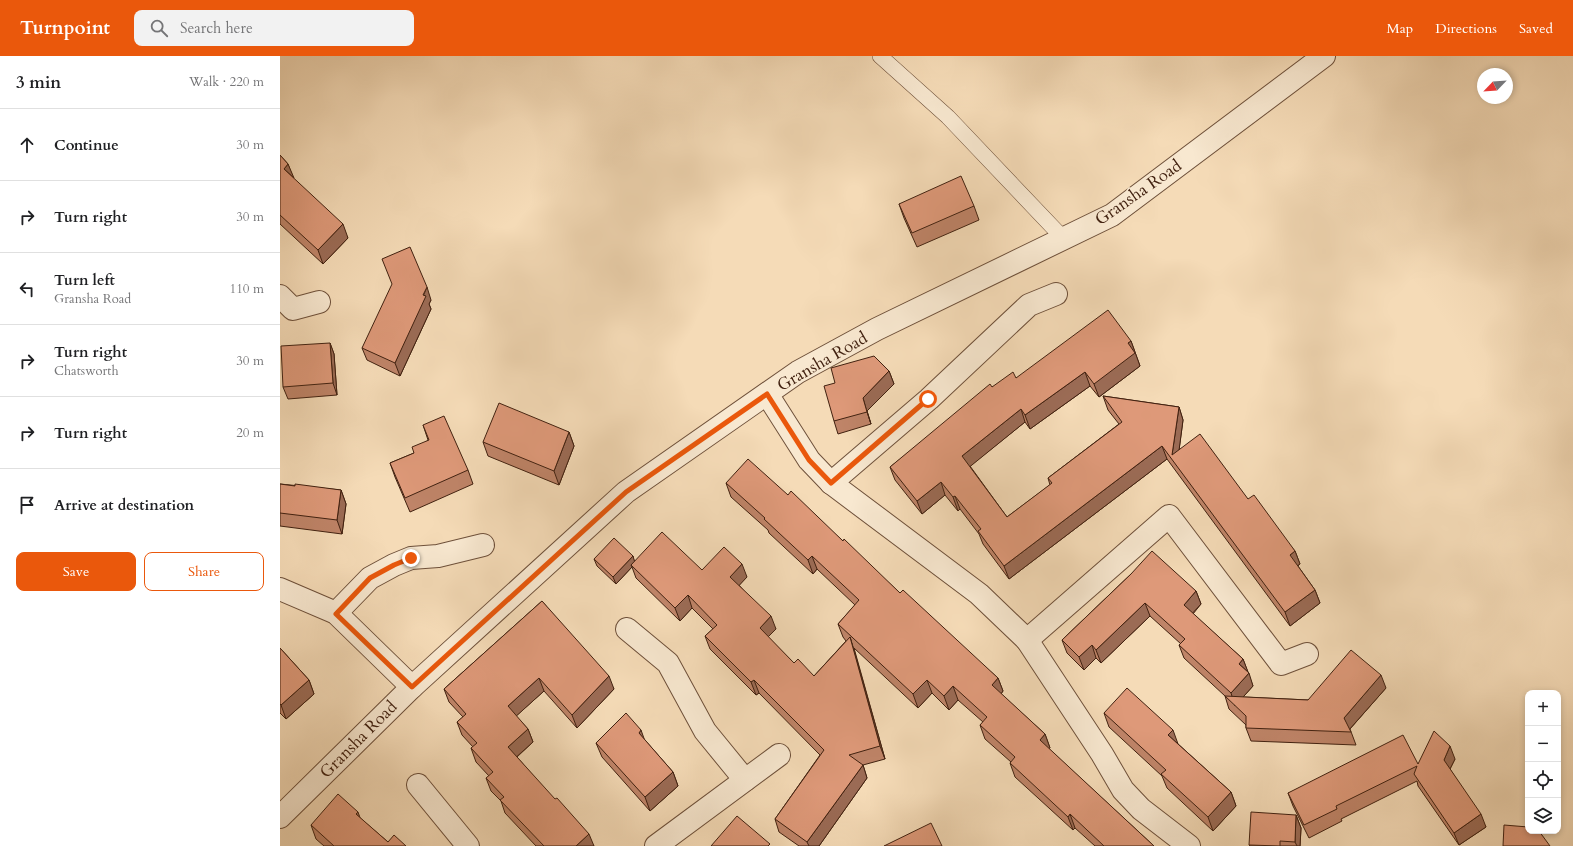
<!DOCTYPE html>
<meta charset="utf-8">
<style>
body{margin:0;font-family:Cardo,serif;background:#f2f2f2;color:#202124}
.controls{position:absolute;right:12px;bottom:12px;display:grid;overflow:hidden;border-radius:8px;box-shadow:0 2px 6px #0003}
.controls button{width:36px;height:36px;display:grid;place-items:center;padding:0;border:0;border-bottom:1px solid #e0e0e0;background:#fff;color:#202124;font:20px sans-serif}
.compass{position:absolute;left:1197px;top:12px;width:36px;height:36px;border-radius:50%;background:#fff;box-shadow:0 2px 6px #0003;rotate:245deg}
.stop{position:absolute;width:12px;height:12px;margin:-9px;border:3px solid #ea580c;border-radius:50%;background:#fff}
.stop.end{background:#ea580c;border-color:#fff;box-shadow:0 1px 4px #0008}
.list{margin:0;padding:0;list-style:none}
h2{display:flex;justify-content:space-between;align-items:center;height:52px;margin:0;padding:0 16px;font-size:17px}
h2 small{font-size:13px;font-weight:400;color:#757577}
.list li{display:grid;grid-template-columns:26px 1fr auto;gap:12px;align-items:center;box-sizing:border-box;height:72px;padding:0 16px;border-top:1px solid #e0e0e0}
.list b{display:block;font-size:15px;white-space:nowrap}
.list p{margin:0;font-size:13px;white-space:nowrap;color:#757577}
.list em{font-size:13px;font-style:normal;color:#757577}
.actions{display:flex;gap:8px;padding:12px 16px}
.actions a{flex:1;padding:9px 0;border:1px solid #ea580c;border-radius:8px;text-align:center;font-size:14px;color:#ea580c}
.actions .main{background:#ea580c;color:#fff}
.icon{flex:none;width:22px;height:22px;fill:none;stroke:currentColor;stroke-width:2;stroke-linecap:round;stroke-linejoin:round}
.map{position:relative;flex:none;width:1293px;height:790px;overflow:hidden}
header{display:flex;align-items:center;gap:24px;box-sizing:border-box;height:56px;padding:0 20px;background:#ea580c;color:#fff}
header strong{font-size:19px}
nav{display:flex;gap:22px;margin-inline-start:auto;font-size:14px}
.search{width:280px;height:36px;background:#f2f2f2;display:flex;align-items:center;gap:10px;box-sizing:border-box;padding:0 14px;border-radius:8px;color:#757577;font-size:15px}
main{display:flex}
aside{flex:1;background:#fff}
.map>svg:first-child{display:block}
</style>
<header>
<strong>Turnpoint</strong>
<div class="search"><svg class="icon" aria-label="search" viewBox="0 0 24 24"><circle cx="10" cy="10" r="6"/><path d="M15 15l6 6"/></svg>Search here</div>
<nav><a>Map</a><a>Directions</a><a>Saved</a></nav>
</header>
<main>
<aside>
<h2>3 min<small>Walk · 220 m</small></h2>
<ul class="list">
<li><svg class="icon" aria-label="ahead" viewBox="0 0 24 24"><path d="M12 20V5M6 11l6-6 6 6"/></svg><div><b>Continue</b></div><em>30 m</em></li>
<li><svg class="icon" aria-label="right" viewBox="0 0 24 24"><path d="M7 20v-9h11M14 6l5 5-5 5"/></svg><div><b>Turn right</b></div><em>30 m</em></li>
<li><svg class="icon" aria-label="left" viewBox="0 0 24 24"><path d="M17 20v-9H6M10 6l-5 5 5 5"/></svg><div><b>Turn left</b><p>Gransha Road</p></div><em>110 m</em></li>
<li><svg class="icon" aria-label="right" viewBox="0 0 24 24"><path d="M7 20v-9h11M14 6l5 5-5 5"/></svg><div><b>Turn right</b><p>Chatsworth</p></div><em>30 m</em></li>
<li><svg class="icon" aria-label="right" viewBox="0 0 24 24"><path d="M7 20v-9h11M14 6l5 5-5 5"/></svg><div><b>Turn right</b></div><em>20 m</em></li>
<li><svg class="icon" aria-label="arrive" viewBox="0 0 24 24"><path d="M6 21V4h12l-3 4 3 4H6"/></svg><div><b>Arrive at destination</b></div></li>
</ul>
<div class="actions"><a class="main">Save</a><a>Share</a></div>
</aside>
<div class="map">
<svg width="1293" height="790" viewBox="0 0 1293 790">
<rect width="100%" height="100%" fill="#f5dbb7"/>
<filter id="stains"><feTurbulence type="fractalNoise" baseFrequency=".005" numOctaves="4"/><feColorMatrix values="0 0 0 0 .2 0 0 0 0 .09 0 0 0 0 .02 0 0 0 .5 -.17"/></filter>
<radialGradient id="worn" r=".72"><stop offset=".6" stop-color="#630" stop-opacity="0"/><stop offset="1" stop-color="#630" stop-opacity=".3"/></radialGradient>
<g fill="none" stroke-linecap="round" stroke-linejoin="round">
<g stroke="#6e503a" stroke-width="16">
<polyline id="service" points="600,0 668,61 783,182"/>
</g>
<g stroke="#6e503a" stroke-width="24">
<g id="minor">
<polyline points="0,240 13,253 39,246"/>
<polyline points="487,338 529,404 551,427 699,538 747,584 822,698 843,734 861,753 909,790"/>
<polyline points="551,427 649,343 749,249 776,238"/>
<polyline points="0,533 56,557 132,631"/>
<polyline points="56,557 90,522 114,509 131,502 158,500 203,489"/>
<polyline points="347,573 388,607 425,675 465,724"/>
<polyline points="747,584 889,460 1001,608 1027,598"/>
<polyline points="138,729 188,790"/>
<polyline points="376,790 499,699"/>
</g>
</g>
<g stroke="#6e503a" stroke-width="24">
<polyline id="tertiary" points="0,761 132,631 346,436 518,316 597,273 832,159 1044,0"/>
</g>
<use href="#service" stroke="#f8e8d0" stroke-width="15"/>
<use href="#minor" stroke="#f8e8d0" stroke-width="22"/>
<use href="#tertiary" stroke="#f8e8d0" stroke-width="22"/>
</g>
<g fill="#bf8468" stroke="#412110">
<polygon points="0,99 8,108 13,122 68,182 43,208 0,168"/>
<polygon points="619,148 694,150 699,164 637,191 624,162"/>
<polygon points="151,244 149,248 151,253 120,320 87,304 82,292"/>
<polygon points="851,285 860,310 819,341 810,330 750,373 745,366 690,410 727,461 770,429 768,422 839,368 828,354 823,340 899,351 903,364 899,394 968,443 1015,495 1020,508 1018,510 1035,534 1040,547 1010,570 887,403 729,523 703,488 699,478 680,453 678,455 665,439 642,458 615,424 610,411 712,331 736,322"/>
<polygon points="50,287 54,298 57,339 8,343 3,331"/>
<polygon points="609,315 614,328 587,355 591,368 558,378 554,365"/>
<polygon points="143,369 188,414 193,428 130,456 115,421 110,407 134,397 148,384"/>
<polygon points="289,376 294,390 279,429 208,400 203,386"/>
<polygon points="446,427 508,439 563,485 620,537 718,622 723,635 721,638 765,678 770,692 769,693 874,790 815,790 795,772 793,774 735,721 730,707 731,706 705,683 700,669 703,666 678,644 669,654 652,637 638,652 574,592 605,703 583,709 587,722 539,790 519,790 499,776 495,763 540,699 479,637 476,639 430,593 425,580 433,573 412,552 400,565 356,522 352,511 336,528 317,510 314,503 353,500 354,505 422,514 467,521 459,529 496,573 488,581 514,607 534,620 566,585 563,581 558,568 575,549 537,513 533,518 489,477 488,474 451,441"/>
<polygon points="0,428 61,434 66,448 62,478 0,470"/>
<polygon points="851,518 916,535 921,548 913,558 963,603 973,630 963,641 1028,644 1106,632 1070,673 1076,689 971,685 966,672 966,669 949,653 945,640 904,602 899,589 901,588 870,560 821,607 816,602 804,614 787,597 782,584"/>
<polygon points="262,545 334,633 297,672 264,635 236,660 248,673 253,686 237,701 314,790 256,790 225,757 221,745 211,735 206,722 209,720 196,706 191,692 193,691 182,679 177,666 183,661 169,646 164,633"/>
<polygon points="0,592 29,624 34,638 6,663 0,657"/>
<polygon points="824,657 897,687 951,736 956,750 933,775 887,732 882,720 829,671"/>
<polygon points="364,683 393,716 398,730 370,755 322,701 316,687"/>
<polygon points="1175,703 1170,713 1206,771 1179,789 1138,730 1137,725 1061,763 1062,765 1029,782 1013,750 1008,737 1138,708"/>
<polygon points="1016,759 1021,772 1020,790 970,790 969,789"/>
<polygon points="80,762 108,786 126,790 44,790 36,783 31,769"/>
</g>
<g fill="#9b6b55" stroke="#412110">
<polygon points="8,108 14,122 4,113"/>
<polygon points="63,168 68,182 43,208 38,194"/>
<polygon points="147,231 151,244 149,248 151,253 120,320 115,307"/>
<polygon points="851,285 860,310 819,341 814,328 848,287"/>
<polygon points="50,287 54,298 57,339 53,327"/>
<polygon points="609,315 614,328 587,355 591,368 587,356 583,342"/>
<polygon points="805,316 810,330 750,373 745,359"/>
<polygon points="899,351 903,364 897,410 892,399"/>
<polygon points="741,353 745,366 687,413 682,400"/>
<polygon points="289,376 294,390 279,429 274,415"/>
<polygon points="882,390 887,403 729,523 724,510"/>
<polygon points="661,426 665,439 642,458 637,445"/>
<polygon points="61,434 66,448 62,478 57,464"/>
<polygon points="675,440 680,453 678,455 673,441"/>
<polygon points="1015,495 1020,508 1014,512 1010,499"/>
<polygon points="353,500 355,507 351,509 352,511 336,528 333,521"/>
<polygon points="532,500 537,513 533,518 528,504"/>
<polygon points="462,508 467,521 455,534 450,521"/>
<polygon points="1035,534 1040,547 1010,570 1005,556"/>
<polygon points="916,535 921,548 908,562 904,549"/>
<polygon points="408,539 412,552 400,565 395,552"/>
<polygon points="865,547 870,560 821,607 816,594"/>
<polygon points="491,560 496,573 484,585 480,572"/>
<polygon points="570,581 574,594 605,703 600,690"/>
<polygon points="812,589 816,602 804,614 799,601"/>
<polygon points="963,603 968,616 959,608"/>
<polygon points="969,617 973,630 955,650 951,637"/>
<polygon points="1101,619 1106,632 1068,675 1064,662"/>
<polygon points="329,620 334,633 297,672 292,659"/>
<polygon points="259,622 264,635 233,663 228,650"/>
<polygon points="718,622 723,635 717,643 712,629"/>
<polygon points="29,624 34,638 6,663 1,649"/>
<polygon points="474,624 479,637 476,639 471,626"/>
<polygon points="647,624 652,637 638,652 633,638"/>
<polygon points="673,630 678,644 669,654 664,640"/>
<polygon points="248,673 253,686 233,704 228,691"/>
<polygon points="361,674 366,688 359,677"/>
<polygon points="893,674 898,688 888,679"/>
<polygon points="765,678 770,692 764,697 760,684"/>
<polygon points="1170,690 1175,703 1168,717 1164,704"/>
<polygon points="583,709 587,722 539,790 529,790 527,786"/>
<polygon points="393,716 398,730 370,755 365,741"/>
<polygon points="951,736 956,750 933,775 928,761"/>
<polygon points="78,756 83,770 76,758"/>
<polygon points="790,758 795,772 793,774 788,761"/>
<polygon points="1201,758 1206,771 1179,789 1174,777"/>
<polygon points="1016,759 1021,772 1020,790 1017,790 1015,786"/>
<polygon points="309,778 314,790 296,790"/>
</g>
<g fill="#de9979" stroke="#412110">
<polygon points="0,99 8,108 4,113 63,168 38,194 0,159"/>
<polygon points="681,120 694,150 632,177 619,148"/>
<polygon points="130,191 147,231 143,239 146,240 115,307 82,292 112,228 102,203"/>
<polygon points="828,254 851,285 848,287 855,297 814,328 805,316 745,359 741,353 682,400 727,461 772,427 768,422 842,366 823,340 899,351 892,399 920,378 968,443 974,439 1015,495 1010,499 1035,534 1005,556 882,390 724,510 698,475 701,473 675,440 673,441 661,426 637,445 610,411 710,328 712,331 733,316 736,322"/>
<polygon points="50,287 53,327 3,331 1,290"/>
<polygon points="594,300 609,315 583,342 587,356 554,365 544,330 555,327 551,312"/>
<polygon points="219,347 289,376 274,415 203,386"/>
<polygon points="164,360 188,414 125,442 110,407 134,397 132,391 149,384 143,369"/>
<polygon points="468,403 508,439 511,435 563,485 564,483 620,537 623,534 718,622 712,629 765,678 760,684 874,790 824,790 790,758 788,761 730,707 735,701 700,669 707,661 673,630 664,640 647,624 633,638 558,568 579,544 532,500 528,504 484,463 485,462 446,427"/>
<polygon points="0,428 15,430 15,428 61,434 57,464 0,457"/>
<polygon points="382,476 422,514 444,491 462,508 450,521 491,560 480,572 514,607 518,603 534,620 570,581 600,690 569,699 583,709 527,786 495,763 544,694 474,624 471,626 425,580 437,569 408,539 395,552 351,509"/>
<polygon points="334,482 353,500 333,521 314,503"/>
<polygon points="872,495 916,535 904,549 963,603 959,608 969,617 951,637 899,589 905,583 865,547 816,594 812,589 799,601 782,584 851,518"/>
<polygon points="262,545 329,620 292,659 259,622 228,650 248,673 228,691 275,743 277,742 309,778 296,790 264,790 220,744 224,741 206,722 213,716 191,692 197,687 177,666 186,658 164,633"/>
<polygon points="0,592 29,624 1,649 0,648"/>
<polygon points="1071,594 1101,619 1064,662 1071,676 966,672 966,660 945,640 1028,644"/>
<polygon points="847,632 893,674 888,679 951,736 928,761 881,718 886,714 824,657"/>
<polygon points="346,657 361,674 359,677 393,716 365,741 316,687"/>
<polygon points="1154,675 1170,690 1164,704 1201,758 1174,777 1134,718 1137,710 1056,750 1057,753 1024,769 1008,737 1123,679 1138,708"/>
<polygon points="58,738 78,756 76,758 108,786 114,779 126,790 54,790 31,769"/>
<polygon points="971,756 1016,759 1015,786 1000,785 1000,790 969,789"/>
<polygon points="457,760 490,788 488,790 431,790"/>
<polygon points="651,767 662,790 604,790"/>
<polygon points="1224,769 1248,771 1248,775 1259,775 1270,790 1223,790"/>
</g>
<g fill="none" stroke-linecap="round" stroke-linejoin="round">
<polyline stroke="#ea580c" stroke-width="5" points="131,502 114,509 90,522 56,558 132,631 346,436 487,338 529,404 551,427 648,343"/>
</g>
<g text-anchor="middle" stroke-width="3" stroke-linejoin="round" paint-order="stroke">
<g font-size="17" fill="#412110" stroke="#f8e8d0">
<text transform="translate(858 136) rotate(-35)" y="6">Gransha Road</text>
<text transform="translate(542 305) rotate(-30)" y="6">Gransha Road</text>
<text transform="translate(78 683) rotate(-45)" y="6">Gransha Road</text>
</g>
</g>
<rect width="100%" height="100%" filter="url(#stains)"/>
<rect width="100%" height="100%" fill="url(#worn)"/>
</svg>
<div class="controls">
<button>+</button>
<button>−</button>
<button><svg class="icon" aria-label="locate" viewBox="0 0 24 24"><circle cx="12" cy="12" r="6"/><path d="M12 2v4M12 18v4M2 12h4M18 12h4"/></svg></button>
<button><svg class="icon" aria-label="layers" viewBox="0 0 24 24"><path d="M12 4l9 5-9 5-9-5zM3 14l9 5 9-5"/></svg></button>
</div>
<svg class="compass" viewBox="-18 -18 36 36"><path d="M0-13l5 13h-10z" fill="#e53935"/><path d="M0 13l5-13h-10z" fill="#757577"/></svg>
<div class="stop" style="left:648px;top:343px"></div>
<div class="stop end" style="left:131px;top:502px"></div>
</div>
</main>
